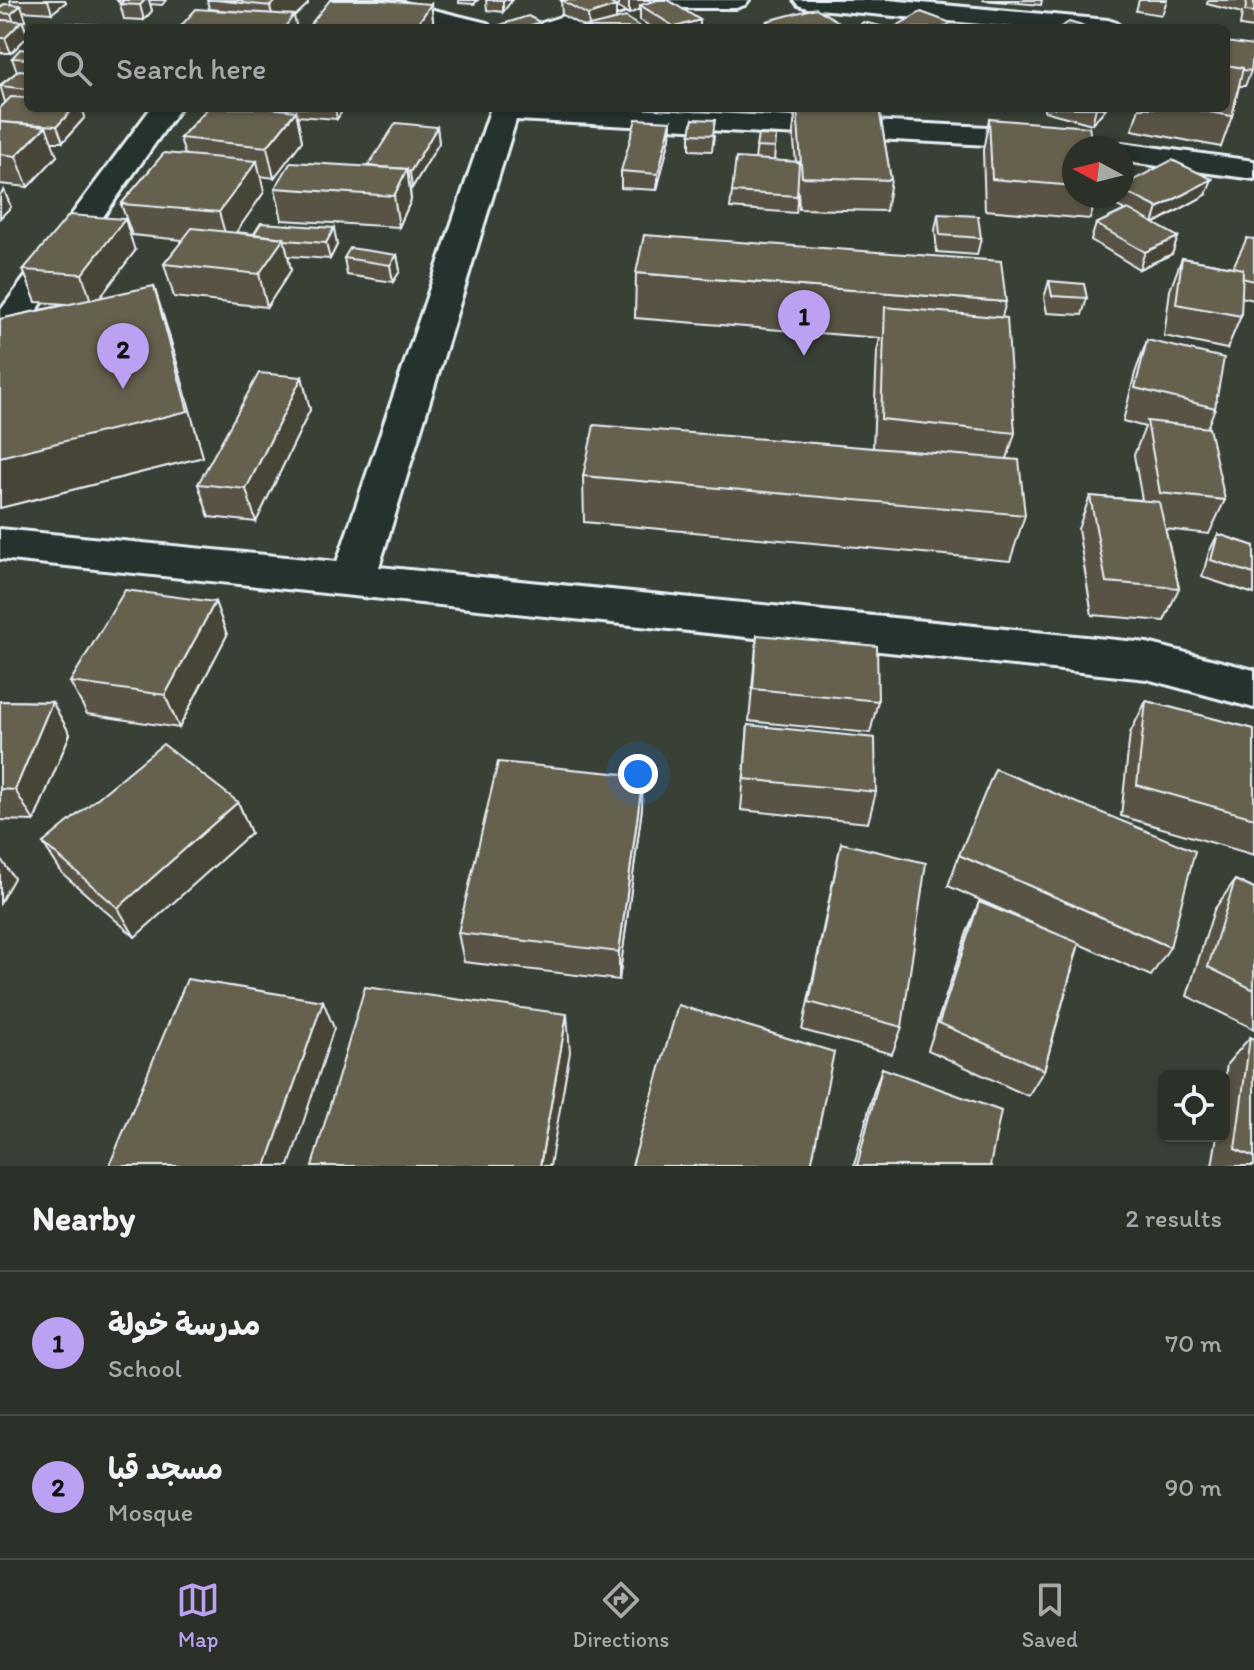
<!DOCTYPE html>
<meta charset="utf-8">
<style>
body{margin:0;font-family:Itim,"Playpen Sans Arabic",sans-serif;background:#373d35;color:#f1f3f6}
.controls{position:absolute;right:24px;bottom:24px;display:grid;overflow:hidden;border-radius:12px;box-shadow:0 2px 6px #0004}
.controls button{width:72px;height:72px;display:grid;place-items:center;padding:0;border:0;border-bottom:2px solid #474c46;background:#2b3129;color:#f1f3f6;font:40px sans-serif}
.compass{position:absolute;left:1062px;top:136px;width:72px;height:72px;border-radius:50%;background:#2b3129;box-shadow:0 2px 6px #0004;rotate:277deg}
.you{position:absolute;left:638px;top:774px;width:28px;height:28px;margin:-20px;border:6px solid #fff;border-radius:50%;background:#1a73e8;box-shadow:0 0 0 12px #1a73e833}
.badge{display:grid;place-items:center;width:52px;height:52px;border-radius:50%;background:#bca0f2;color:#111;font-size:26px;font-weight:700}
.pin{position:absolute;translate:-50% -66px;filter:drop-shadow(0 2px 4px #0008)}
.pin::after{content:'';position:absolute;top:42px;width:28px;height:24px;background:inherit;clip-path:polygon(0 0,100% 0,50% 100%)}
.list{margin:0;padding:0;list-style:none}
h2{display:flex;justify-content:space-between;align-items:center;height:104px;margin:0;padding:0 32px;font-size:34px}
h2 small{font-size:26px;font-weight:400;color:#a6a9a8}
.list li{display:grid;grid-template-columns:52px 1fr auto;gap:24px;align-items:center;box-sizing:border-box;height:144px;padding:0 32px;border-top:2px solid #474c46}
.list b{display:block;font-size:30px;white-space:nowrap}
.list p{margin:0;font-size:26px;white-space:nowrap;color:#a6a9a8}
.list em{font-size:26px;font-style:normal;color:#a6a9a8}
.icon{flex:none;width:44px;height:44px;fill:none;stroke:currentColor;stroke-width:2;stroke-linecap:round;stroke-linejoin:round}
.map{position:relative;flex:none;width:1254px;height:1166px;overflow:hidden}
.search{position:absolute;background:#2b3129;box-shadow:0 2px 6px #0004;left:24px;right:24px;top:24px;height:88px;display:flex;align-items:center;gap:20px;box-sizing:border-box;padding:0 28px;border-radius:12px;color:#a6a9a8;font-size:30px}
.sheet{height:392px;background:#2b3129}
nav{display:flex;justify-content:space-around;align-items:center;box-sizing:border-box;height:112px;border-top:2px solid #474c46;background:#2b3129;font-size:22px;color:#a6a9a8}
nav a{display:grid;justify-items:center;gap:4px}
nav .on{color:#bca0f2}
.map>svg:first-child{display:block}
</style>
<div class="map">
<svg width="1254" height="1166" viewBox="0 0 1254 1166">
<rect width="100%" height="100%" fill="#394137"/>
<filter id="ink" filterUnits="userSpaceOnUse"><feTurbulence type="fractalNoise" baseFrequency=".0125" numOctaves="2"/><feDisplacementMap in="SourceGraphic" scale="16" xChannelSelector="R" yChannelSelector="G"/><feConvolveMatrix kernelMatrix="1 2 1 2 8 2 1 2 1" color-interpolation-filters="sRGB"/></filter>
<g filter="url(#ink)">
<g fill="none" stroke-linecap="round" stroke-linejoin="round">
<g stroke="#e8f1f8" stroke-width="6">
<g id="minor">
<path d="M332,0H393L487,23L491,28C441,28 394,15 345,8L336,5Z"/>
<polygon points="611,0 749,0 745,5 736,8 635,8 577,28 538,28 542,23"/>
<polygon points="794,0 888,0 1108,20 1117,23 1121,28 1025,28 807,8 798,5"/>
<polygon points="151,108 180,108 13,344 0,347 0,311"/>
<polygon points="491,108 614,108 1027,129 1096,139 1107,142 1110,147 1122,143 1254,161 1254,179 1122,161 1122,148 1074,148 1074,154 1027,147 516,120 379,567 1147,643 1254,670 1254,708 1147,679 0,559 0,529 337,562"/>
</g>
</g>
<use href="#minor" fill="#26332d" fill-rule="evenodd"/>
</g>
<g fill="#585344" stroke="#e8f1f8" stroke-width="2">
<polygon points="10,0 65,0 66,2 52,13 22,11 26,20 23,23 28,36 11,53 0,53 0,8 11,5"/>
<polygon points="117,0 166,0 162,5 150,4 152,11 144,20 124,19 120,4 121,3 118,2"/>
<polygon points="207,0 307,0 308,4 294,17 209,9"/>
<polygon points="459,0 478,0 474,4 459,3"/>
<polygon points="486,0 512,0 503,12 487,10"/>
<polygon points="561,0 616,19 584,27 562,15"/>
<polygon points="618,0 650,0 650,2 700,28 653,28 640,20 640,9 629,14 618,8"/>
<polygon points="982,0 1042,0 1041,5"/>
<polygon points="1139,0 1167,0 1162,15 1136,11"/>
<polygon points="1208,0 1254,0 1254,28 1240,26 1242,13 1207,4"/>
<polygon points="431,4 434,28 310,28 310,25"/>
<polygon points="767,21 845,26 845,28 766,28"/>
<polygon points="1226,42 1251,71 1245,86 1239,86 1232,116 1221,147 1132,130 1139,108 1226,108"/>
<polygon points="28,50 28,108 82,108 85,117 63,142 51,142 57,156 28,187 0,184 0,108 7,102 5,102 0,85 17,72 12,58"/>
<polygon points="199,108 344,108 337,119 297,116 302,141 274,178 260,176 264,192 236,232 254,234 261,223 337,245 330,259 288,256 291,270 267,307 174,297 164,264 183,240 132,235 121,204 185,155 180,138 207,109"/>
<polygon points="796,108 879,108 891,180 886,211 799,209 798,190 796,213 730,208 732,192 755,160 758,135 776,136 774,161 796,162 793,132"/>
<polygon points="1044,108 1106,108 1092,124 1044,111"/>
<polygon points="693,119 714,136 712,151 690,150 690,134"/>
<polygon points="989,119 1074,148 1074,196 1097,196 1090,219 985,210 983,150"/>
<polygon points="671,121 670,137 657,190 621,188 621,171"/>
<polygon points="437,127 439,143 412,188 410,188 411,200 399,227 282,220 275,188 368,166"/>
<polygon points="1122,186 1206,195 1154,224 1178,237 1172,254 1139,269 1091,240 1096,224 1125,210 1113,204 1116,196 1122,196"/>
<polygon points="938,214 981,238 977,255 937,252 935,230"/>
<polygon points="1254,239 1254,300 1241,297 1241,316 1227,349 1164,336 1170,290 1182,258 1233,267"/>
<polygon points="135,251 100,297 168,331 203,457 0,508 0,319 67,304 36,302 23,270"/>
<polygon points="397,255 400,271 393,282 347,275 344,258"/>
<polygon points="636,273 1006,302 1002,317 1015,433 1007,459 1025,515 1010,561 584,522 583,476 873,448 877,352 880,338 635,318"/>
<polygon points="1049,281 1087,298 1082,315 1047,313 1044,298"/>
<polygon points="1147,340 1215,408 1207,428 1225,500 1209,534 1165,529 1179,588 1164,621 1092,615 1078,529 1090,496 1142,500 1134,455 1145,427 1123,421 1135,373"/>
<polygon points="302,377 310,410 256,522 209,517 198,484"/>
<polygon points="1218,534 1254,546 1254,594 1202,577 1209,552"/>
<polygon points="215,602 227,635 179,728 87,714 70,682"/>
<polygon points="757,635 878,701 870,733 749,721"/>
<polygon points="0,701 52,702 70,734 34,821 0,820"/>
<polygon points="1146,701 1254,729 1254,855 1121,816 1130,733"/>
<polygon points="748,725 876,792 868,823 741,810"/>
<polygon points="238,802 251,833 135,937 62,873 43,843"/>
<polygon points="642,808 619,980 464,962 458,933"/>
<polygon points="841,843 902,1027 892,1054 802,1030"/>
<polygon points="959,855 1170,947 1151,976 1079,944 1044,1070 1028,1096 928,1050 967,932 979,902 1059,935 948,886"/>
<polygon points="1235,880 1254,889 1254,1029 1187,996 1214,910"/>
<polygon points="1250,1037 1254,1039 1254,1166 1212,1166 1217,1136 1224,1136 1224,1085 1227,1064"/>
<polygon points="882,1068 990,1166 854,1166 873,1094"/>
</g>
<g fill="#474437" stroke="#e8f1f8" stroke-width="2">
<polygon points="48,0 65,0 66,2 52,13"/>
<polygon points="145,0 149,0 152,11 144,20 140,5"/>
<polygon points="277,0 307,0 308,4 294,17 297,28 275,28 270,6"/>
<polygon points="503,0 512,0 503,12"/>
<polygon points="629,0 650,0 650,6 640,5 640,9 629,14"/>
<polygon points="431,4 434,28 415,28"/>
<polygon points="21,5 26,20 23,23 28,36 11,53 5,38 16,27 11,14"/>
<polygon points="616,6 616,21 589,28 588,15"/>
<polygon points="700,20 700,28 675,28 675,27"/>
<polygon points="540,22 540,28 523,28"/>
<polygon points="74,108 82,108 85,117 63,142 57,126"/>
<polygon points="335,108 344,108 337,119"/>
<polygon points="1096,108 1106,108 1092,124"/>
<polygon points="296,111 302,141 274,178 267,147"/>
<polygon points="671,121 670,137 657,190 658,174"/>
<polygon points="46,126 57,156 28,187 16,156"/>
<polygon points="437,127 439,143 412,188 410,172"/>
<polygon points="257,161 264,192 228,244 219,212"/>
<polygon points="407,169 411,200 399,227 394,196"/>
<polygon points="1212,179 1206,195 1153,224 1158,208"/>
<polygon points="4,190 11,207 0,218 0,195"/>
<polygon points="125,219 135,251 93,307 82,274"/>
<polygon points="334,228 337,245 330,259 326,243"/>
<polygon points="1178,237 1172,254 1139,269 1145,252"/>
<polygon points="284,238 291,270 267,307 259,274"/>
<polygon points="397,255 400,271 393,282 390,265"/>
<polygon points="154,286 168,331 203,457 0,508 0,457"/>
<polygon points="302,377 310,410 256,522 246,489"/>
<polygon points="215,602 227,635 179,728 165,695"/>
<polygon points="52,702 70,734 34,821 15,790"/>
<polygon points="643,776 642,808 619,980 619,952"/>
<polygon points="238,802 251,833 135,937 118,908"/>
<polygon points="0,858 14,878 0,903"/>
<polygon points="323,1001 334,1028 289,1166 266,1166"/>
<polygon points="567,1014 570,1052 550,1166 540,1166"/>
</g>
<g fill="#66614f" stroke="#e8f1f8" stroke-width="2">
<polygon points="124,0 145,0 140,5 120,4"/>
<polygon points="216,0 277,0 270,6"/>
<polygon points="330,0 379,0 431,4 415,28 348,28 310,25"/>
<polygon points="561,0 605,0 616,6 588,15"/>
<polygon points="658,0 668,0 700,20 675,27 640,5"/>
<polygon points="1247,0 1254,0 1254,12 1245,11"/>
<polygon points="4,4 21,5 11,14 0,13 0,8"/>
<polygon points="816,8 845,26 837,28 777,28 767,21"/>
<polygon points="196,9 294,15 284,28 179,28"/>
<polygon points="921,12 951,23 942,28 893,28"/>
<polygon points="528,16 540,22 523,28 501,28 497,26"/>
<polygon points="626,17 641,28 581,28"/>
<polygon points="1,20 22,21 5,38 0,38 0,21"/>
<polygon points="863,22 889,28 857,28"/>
<polygon points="1069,22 1089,28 1059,28"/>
<polygon points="60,23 100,25 97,28 54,28"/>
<polygon points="737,24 744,28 724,28"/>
<polygon points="1226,42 1254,46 1251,71 1243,70 1243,68 1226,65"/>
<polygon points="20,49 28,50 28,59 12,58"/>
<polygon points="1226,65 1243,68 1232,116 1185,108 1226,108"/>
<polygon points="19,70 28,71 28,89 0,86"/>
<polygon points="11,97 28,98 28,108 74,108 57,126 0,122 0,108"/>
<polygon points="208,108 269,108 296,111 267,147 180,138"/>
<polygon points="797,108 879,108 891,180 802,177"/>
<polygon points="636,119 671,121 658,174 621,171"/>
<polygon points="693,119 715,120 713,135 690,134"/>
<polygon points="989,119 1089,127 1093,148 1074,148 1074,186 992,179"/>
<polygon points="0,122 46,126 16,156 0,154"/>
<polygon points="396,123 437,127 410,172 407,171 407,169 368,166"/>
<polygon points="758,135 776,136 775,148 756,147"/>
<polygon points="164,153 257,161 219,212 121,204"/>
<polygon points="736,158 799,162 797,196 732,192"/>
<polygon points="1172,160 1212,179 1158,208 1122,190 1122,186"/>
<polygon points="291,162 407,169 394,196 275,188"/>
<polygon points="1128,209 1178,237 1145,252 1096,224"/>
<polygon points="938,214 978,216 981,238 940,235"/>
<polygon points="69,215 125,219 82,274 23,270"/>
<polygon points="261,223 334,228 326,243 285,240 284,238 254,234"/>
<polygon points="192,228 284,238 259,274 164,264"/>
<polygon points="644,235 1001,261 1006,302 636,273"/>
<polygon points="1247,238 1254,239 1254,281 1242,278 1243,269 1233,267"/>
<polygon points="350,248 397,255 390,265 344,258"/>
<polygon points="1182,258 1243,269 1241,316 1176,304"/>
<polygon points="1049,281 1084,284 1087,298 1052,296"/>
<polygon points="154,286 188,411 0,457 0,319"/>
<polygon points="885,307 1007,318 1015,433 881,419"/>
<polygon points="1147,340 1224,358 1215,408 1135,388"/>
<polygon points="259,373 302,377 246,489 198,484"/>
<polygon points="1147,421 1209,428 1225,500 1160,493"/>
<polygon points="594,425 1019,460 1025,515 583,476"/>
<polygon points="1090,496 1159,502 1179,588 1106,582"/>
<polygon points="1218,534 1254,546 1254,574 1211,560"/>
<polygon points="125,590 215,602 165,695 70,682"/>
<polygon points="757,635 877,646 878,701 753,689"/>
<polygon points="0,701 52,702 15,790 0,789"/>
<polygon points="1146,701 1254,729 1254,818 1137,785"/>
<polygon points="748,725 875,738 876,792 744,779"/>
<polygon points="163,744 238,802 118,908 43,843"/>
<polygon points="498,762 643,776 619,952 458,933"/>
<polygon points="995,769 1195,851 1170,947 959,855"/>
<polygon points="841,843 926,863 902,1027 809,1002"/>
<polygon points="1235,880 1254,889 1254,990 1208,967"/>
<polygon points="979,902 1079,943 1044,1070 939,1023"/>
<polygon points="187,979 323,1001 266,1166 109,1166"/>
<polygon points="365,987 567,1014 540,1166 312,1166"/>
<polygon points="678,1005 834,1052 811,1166 632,1166"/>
<polygon points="1250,1037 1254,1039 1254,1157 1235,1149"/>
<polygon points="882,1068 1001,1111 990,1166 857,1166"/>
</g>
</g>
</svg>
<div class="controls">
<button><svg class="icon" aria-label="locate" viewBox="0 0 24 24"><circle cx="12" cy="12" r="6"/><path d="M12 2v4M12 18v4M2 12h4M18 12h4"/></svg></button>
</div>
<svg class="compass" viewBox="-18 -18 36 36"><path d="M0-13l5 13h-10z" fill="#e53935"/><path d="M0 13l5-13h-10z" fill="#a6a9a8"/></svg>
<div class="you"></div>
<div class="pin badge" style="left:804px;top:356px">1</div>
<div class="pin badge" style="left:123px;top:389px">2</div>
<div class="search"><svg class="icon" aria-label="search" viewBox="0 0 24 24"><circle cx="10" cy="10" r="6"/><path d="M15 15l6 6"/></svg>Search here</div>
</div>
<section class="sheet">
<h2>Nearby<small>2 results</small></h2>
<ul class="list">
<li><span class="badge">1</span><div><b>مدرسة خولة</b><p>School</p></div><em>70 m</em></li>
<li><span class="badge">2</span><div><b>مسجد قبا</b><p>Mosque</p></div><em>90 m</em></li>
</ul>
</section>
<nav>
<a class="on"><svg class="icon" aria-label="map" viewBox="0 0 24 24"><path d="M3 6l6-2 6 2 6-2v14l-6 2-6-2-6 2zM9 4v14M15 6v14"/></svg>Map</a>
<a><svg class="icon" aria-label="directions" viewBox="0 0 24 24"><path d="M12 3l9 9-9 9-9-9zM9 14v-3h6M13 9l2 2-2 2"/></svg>Directions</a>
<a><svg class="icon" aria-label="saved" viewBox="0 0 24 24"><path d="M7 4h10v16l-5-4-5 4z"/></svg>Saved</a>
</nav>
